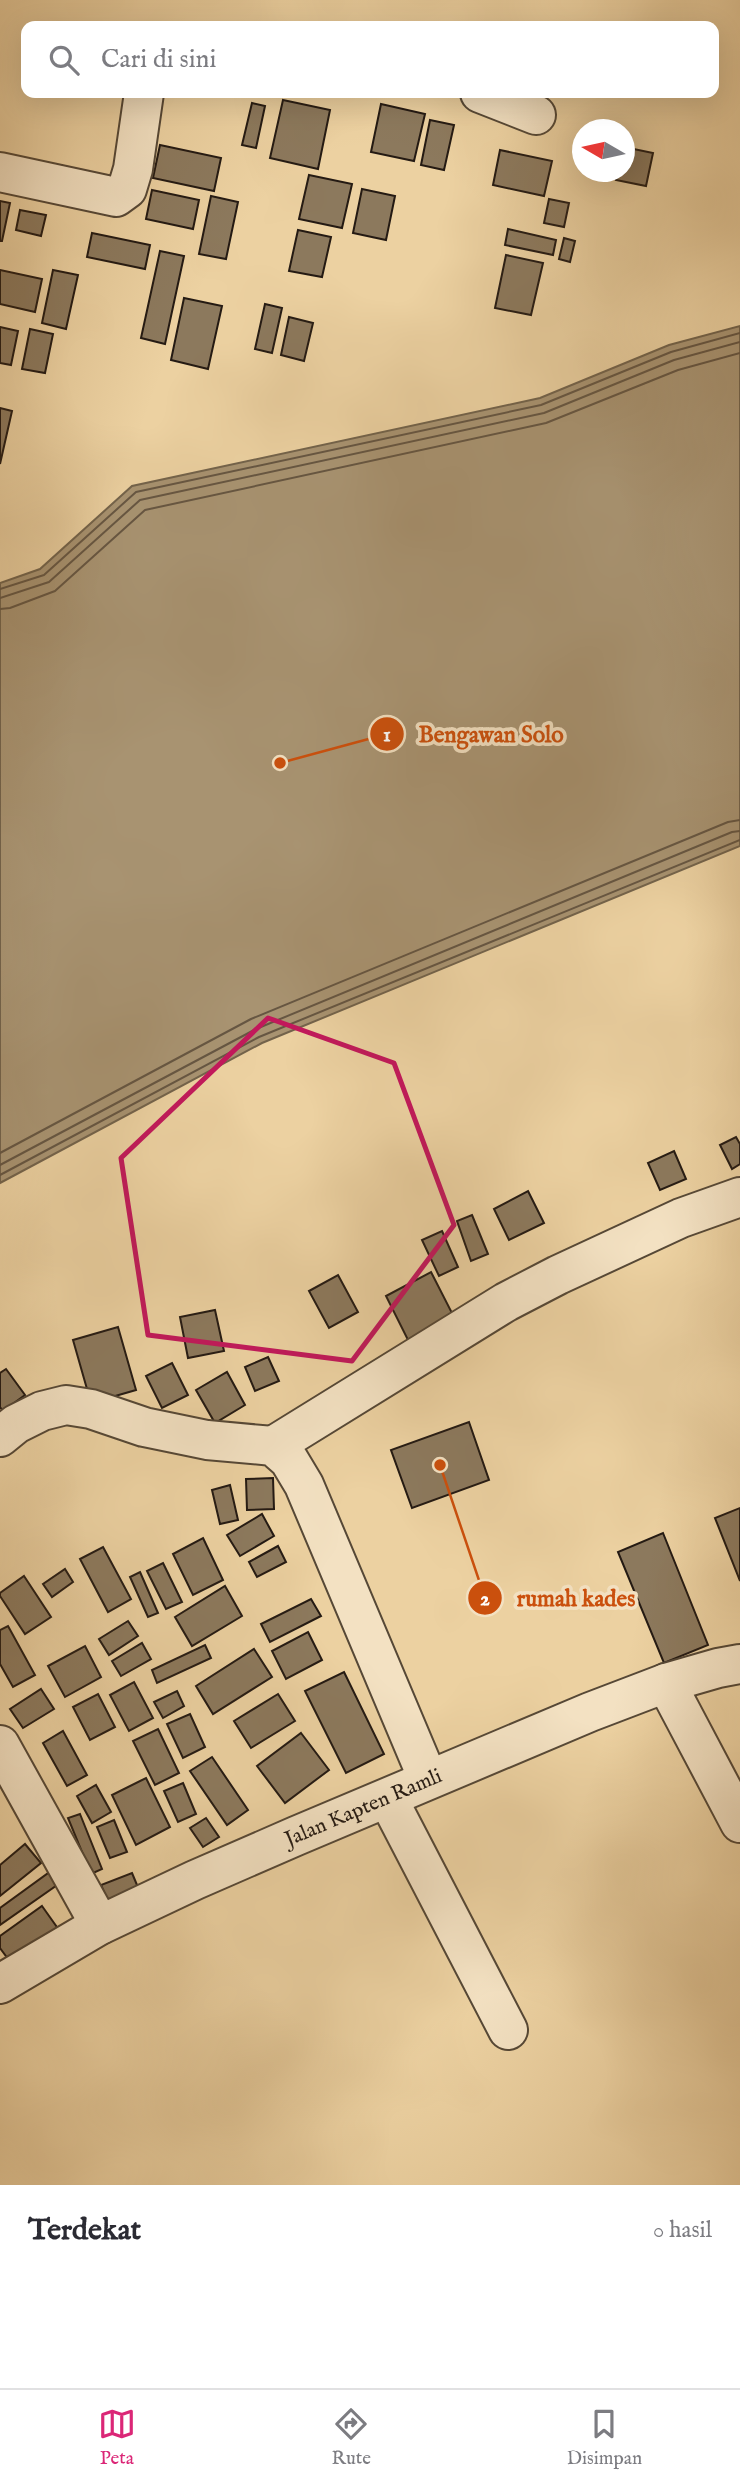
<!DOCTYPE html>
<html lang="id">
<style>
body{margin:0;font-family:"IM FELL English",serif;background:#f7f7f7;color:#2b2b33}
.compass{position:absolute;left:572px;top:119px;width:63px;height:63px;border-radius:50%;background:#fff;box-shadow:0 7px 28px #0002;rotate:279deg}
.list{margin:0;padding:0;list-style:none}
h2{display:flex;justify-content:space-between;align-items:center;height:91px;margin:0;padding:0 28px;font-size:30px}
h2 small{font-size:23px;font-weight:400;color:#7c7c81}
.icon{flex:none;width:38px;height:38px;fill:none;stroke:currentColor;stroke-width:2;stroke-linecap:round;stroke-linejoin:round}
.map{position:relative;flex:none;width:740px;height:2185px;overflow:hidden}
.search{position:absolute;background:#fff;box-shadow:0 7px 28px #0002;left:21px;right:21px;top:21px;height:77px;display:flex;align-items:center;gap:18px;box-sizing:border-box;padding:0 24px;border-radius:14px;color:#7c7c81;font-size:26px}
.sheet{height:203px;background:#fff}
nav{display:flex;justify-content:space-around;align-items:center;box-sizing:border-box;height:98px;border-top:2px solid #e1e1e2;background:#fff;font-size:19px;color:#7c7c81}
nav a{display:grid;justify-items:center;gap:4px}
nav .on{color:#db2777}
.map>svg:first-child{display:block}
</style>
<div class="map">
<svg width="740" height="2185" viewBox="0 0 740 2185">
<rect width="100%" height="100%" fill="#ecd1a1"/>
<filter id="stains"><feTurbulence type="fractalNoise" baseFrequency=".00286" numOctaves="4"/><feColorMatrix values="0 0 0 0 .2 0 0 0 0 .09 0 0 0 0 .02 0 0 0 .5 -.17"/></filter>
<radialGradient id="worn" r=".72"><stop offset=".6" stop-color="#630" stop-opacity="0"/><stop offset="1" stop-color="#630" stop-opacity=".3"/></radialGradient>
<polygon fill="#a89371" stroke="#73634b" stroke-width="2" points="740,326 740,846 262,1043 0,1183 0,583 40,569 132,486 540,398 669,345"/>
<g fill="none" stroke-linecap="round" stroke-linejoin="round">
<g stroke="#665642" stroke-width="2">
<polyline points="0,589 44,575 136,492 541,405 671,352 740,333"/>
<polyline points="0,598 49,582 140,500 544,413 674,360 740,342"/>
<polyline points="0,609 10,608 55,591 145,510 546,423 678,370 740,353"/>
<polyline points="0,1153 251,1019 728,822 740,820"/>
<polyline points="0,1165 256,1029 732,832 740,831"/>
<polyline points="0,1175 259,1037 740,840"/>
</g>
</g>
<g fill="#8c795d" stroke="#241a13" stroke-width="2">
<polygon points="283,100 330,110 318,169 270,158"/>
<polygon points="252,103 265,106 256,148 242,145"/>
<polygon points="381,104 425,114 414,161 371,152"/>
<polygon points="430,120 454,125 444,170 421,165"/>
<polygon points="160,145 221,158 214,191 153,178"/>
<polygon points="624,147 653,153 646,186 616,180 618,172 624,172"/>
<polygon points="500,150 552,161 544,196 493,185"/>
<polygon points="309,175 352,184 342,228 299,219"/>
<polygon points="362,189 395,196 386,240 353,233"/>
<polygon points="152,190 199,200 193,229 146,219"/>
<polygon points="211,196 238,202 226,259 199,254"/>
<polygon points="549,199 569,203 564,227 544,223"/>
<polygon points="0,201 10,203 2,241 0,241"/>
<polygon points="20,210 46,215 41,236 16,230"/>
<polygon points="508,229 556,240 553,255 505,245"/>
<polygon points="298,230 331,237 322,277 289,271"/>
<polygon points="92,233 150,245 145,269 87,257"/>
<polygon points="564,238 575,241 570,262 559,259"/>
<polygon points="160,251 184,256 165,344 141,338"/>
<polygon points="506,255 543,263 531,315 495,308"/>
<polygon points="0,270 42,279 35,312 0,304"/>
<polygon points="53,270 78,275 66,329 42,323"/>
<polygon points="184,298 222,306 208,369 171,360"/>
<polygon points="265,304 282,308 272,353 255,349"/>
<polygon points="289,317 313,323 304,361 281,355"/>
<polygon points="0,327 18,331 11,365 0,363"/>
<polygon points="30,329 53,334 45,373 22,369"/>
<polygon points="0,408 12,411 0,464"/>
<polygon points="736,1137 740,1144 740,1164 732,1169 720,1145"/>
<polygon points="674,1151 686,1179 660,1190 648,1163"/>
<polygon points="528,1191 544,1223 509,1240 494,1209"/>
<polygon points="472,1215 488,1254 471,1261 457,1221"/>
<polygon points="442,1231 458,1267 439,1276 422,1240"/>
<polygon points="431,1272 454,1317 408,1340 386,1296"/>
<polygon points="338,1275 358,1312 329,1328 309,1291"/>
<polygon points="215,1310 224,1351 188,1358 180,1317"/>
<polygon points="118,1327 136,1390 91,1403 73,1340"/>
<polygon points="268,1357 279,1381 255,1391 245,1367"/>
<polygon points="172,1363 188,1395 162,1408 146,1376"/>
<polygon points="6,1369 25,1395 3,1411 0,1407 0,1373"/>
<polygon points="227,1372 245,1405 215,1423 196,1390"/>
<polygon points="469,1422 489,1480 412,1508 391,1450"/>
<polygon points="273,1478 274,1509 247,1510 246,1479"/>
<polygon points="230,1485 238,1520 220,1524 212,1490"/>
<polygon points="740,1508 740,1581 715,1518"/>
<polygon points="262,1514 274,1536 240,1556 227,1535"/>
<polygon points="663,1533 708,1645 664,1663 618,1552"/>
<polygon points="203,1538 223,1580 193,1595 173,1554"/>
<polygon points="278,1546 286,1562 257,1577 249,1562"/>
<polygon points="103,1547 131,1599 108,1612 80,1559"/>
<polygon points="163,1563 182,1602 166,1609 147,1571"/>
<polygon points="65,1569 73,1582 52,1597 43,1584"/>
<polygon points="140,1572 158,1613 148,1617 130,1577"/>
<polygon points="24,1576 51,1617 25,1634 0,1596 0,1593"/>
<polygon points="225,1586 242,1616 192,1646 175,1617"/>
<polygon points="311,1599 321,1616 270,1642 261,1624"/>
<polygon points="128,1621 138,1636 109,1655 99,1639"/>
<polygon points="8,1626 35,1675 13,1687 0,1664 0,1630"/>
<polygon points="308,1632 322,1660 286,1679 272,1651"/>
<polygon points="142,1643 151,1659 121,1676 112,1661"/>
<polygon points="205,1645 211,1658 157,1683 152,1670"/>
<polygon points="85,1646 101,1677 65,1697 48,1666"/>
<polygon points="254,1649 272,1677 213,1714 196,1686"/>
<polygon points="344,1672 384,1754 346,1773 305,1691"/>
<polygon points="134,1682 153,1718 129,1731 110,1695"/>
<polygon points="41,1689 54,1709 23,1728 10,1709"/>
<polygon points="177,1691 184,1706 163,1718 154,1702"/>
<polygon points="98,1694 115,1727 90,1740 73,1707"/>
<polygon points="278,1694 295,1721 251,1748 234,1721"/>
<polygon points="190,1714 205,1747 183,1758 167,1724"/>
<polygon points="158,1729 179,1773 155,1785 133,1741"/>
<polygon points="63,1731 87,1775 67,1786 43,1743"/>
<polygon points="301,1733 329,1770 285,1803 257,1766"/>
<polygon points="212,1757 248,1810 227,1825 190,1771"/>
<polygon points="146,1778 170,1827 136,1845 112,1795"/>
<polygon points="183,1783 196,1814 178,1822 164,1791"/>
<polygon points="96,1785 111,1812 92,1823 77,1796"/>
<polygon points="80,1814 102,1869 91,1874 68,1818"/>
<polygon points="206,1818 219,1837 203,1847 190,1828"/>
<polygon points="114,1820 127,1852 110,1858 97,1827"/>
<polygon points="25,1844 41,1863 0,1896 0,1865"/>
<polygon points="51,1871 60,1883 0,1925 0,1908"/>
<polygon points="132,1873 142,1897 111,1909 101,1885"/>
<polygon points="42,1906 59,1930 11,1963 0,1948 0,1936"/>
</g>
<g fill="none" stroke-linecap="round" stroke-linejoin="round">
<g stroke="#564836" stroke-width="42">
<g id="minor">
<polyline points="480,93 536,115"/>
<polyline points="0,172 116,197 127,189 133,169 144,93"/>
<polyline points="0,1437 16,1424 42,1411 66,1405 91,1409 144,1427 207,1440 273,1446 289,1460 304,1485 428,1779"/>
<polyline points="273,1446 506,1302 558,1275 681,1218 740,1197"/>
<polyline points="666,1683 740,1823"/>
<polyline points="0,1745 100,1925"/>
<polyline points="388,1799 508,2030"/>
<polyline points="0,1984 100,1925 195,1880 296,1836 590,1712 666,1683 718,1668 740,1664"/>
</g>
</g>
<use href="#minor" stroke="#f3e1c2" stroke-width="38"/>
</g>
<path fill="none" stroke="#c2185b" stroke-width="5" stroke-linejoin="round" d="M268,1018L394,1063L454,1225L352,1361L148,1335L121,1158Z"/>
<g text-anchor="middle" stroke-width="7" stroke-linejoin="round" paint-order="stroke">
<g font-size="21" fill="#241a13" stroke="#f3e1c2">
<text transform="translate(363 1807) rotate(-23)" y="7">Jalan Kapten Ramli</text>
</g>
</g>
<path fill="none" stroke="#cb500d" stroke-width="2.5" d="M280 763L387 734M440 1465L485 1598"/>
<g fill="#cb500d" stroke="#f3e1c2" stroke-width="2.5">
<circle cx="280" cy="763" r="7"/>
<circle cx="440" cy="1465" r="7"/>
<circle cx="387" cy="734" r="18"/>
<circle cx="485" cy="1598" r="18"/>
</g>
<g font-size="21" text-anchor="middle" font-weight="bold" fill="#fff">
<text x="387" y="741">1</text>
<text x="485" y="1605">2</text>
</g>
<g font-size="23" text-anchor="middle" font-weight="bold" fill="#cb500d" stroke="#f3e1c2" stroke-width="7" stroke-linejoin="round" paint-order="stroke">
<text x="491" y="742">Bengawan Solo</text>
<text x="576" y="1606">rumah kades</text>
</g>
<rect width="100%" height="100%" filter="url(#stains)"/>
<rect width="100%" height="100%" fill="url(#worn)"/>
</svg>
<svg class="compass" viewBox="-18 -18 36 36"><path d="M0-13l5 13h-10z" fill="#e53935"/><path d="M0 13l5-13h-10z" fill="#7c7c81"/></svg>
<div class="search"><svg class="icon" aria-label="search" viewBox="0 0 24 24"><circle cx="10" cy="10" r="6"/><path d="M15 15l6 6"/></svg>Cari di sini</div>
</div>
<section class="sheet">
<h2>Terdekat<small>0 hasil</small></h2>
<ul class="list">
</ul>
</section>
<nav>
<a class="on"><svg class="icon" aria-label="map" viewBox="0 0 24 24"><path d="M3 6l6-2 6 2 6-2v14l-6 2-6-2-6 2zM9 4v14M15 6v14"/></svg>Peta</a>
<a><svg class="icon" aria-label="directions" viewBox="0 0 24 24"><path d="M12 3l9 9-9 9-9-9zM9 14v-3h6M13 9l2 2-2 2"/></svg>Rute</a>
<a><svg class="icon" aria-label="saved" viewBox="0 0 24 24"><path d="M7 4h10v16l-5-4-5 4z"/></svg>Disimpan</a>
</nav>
